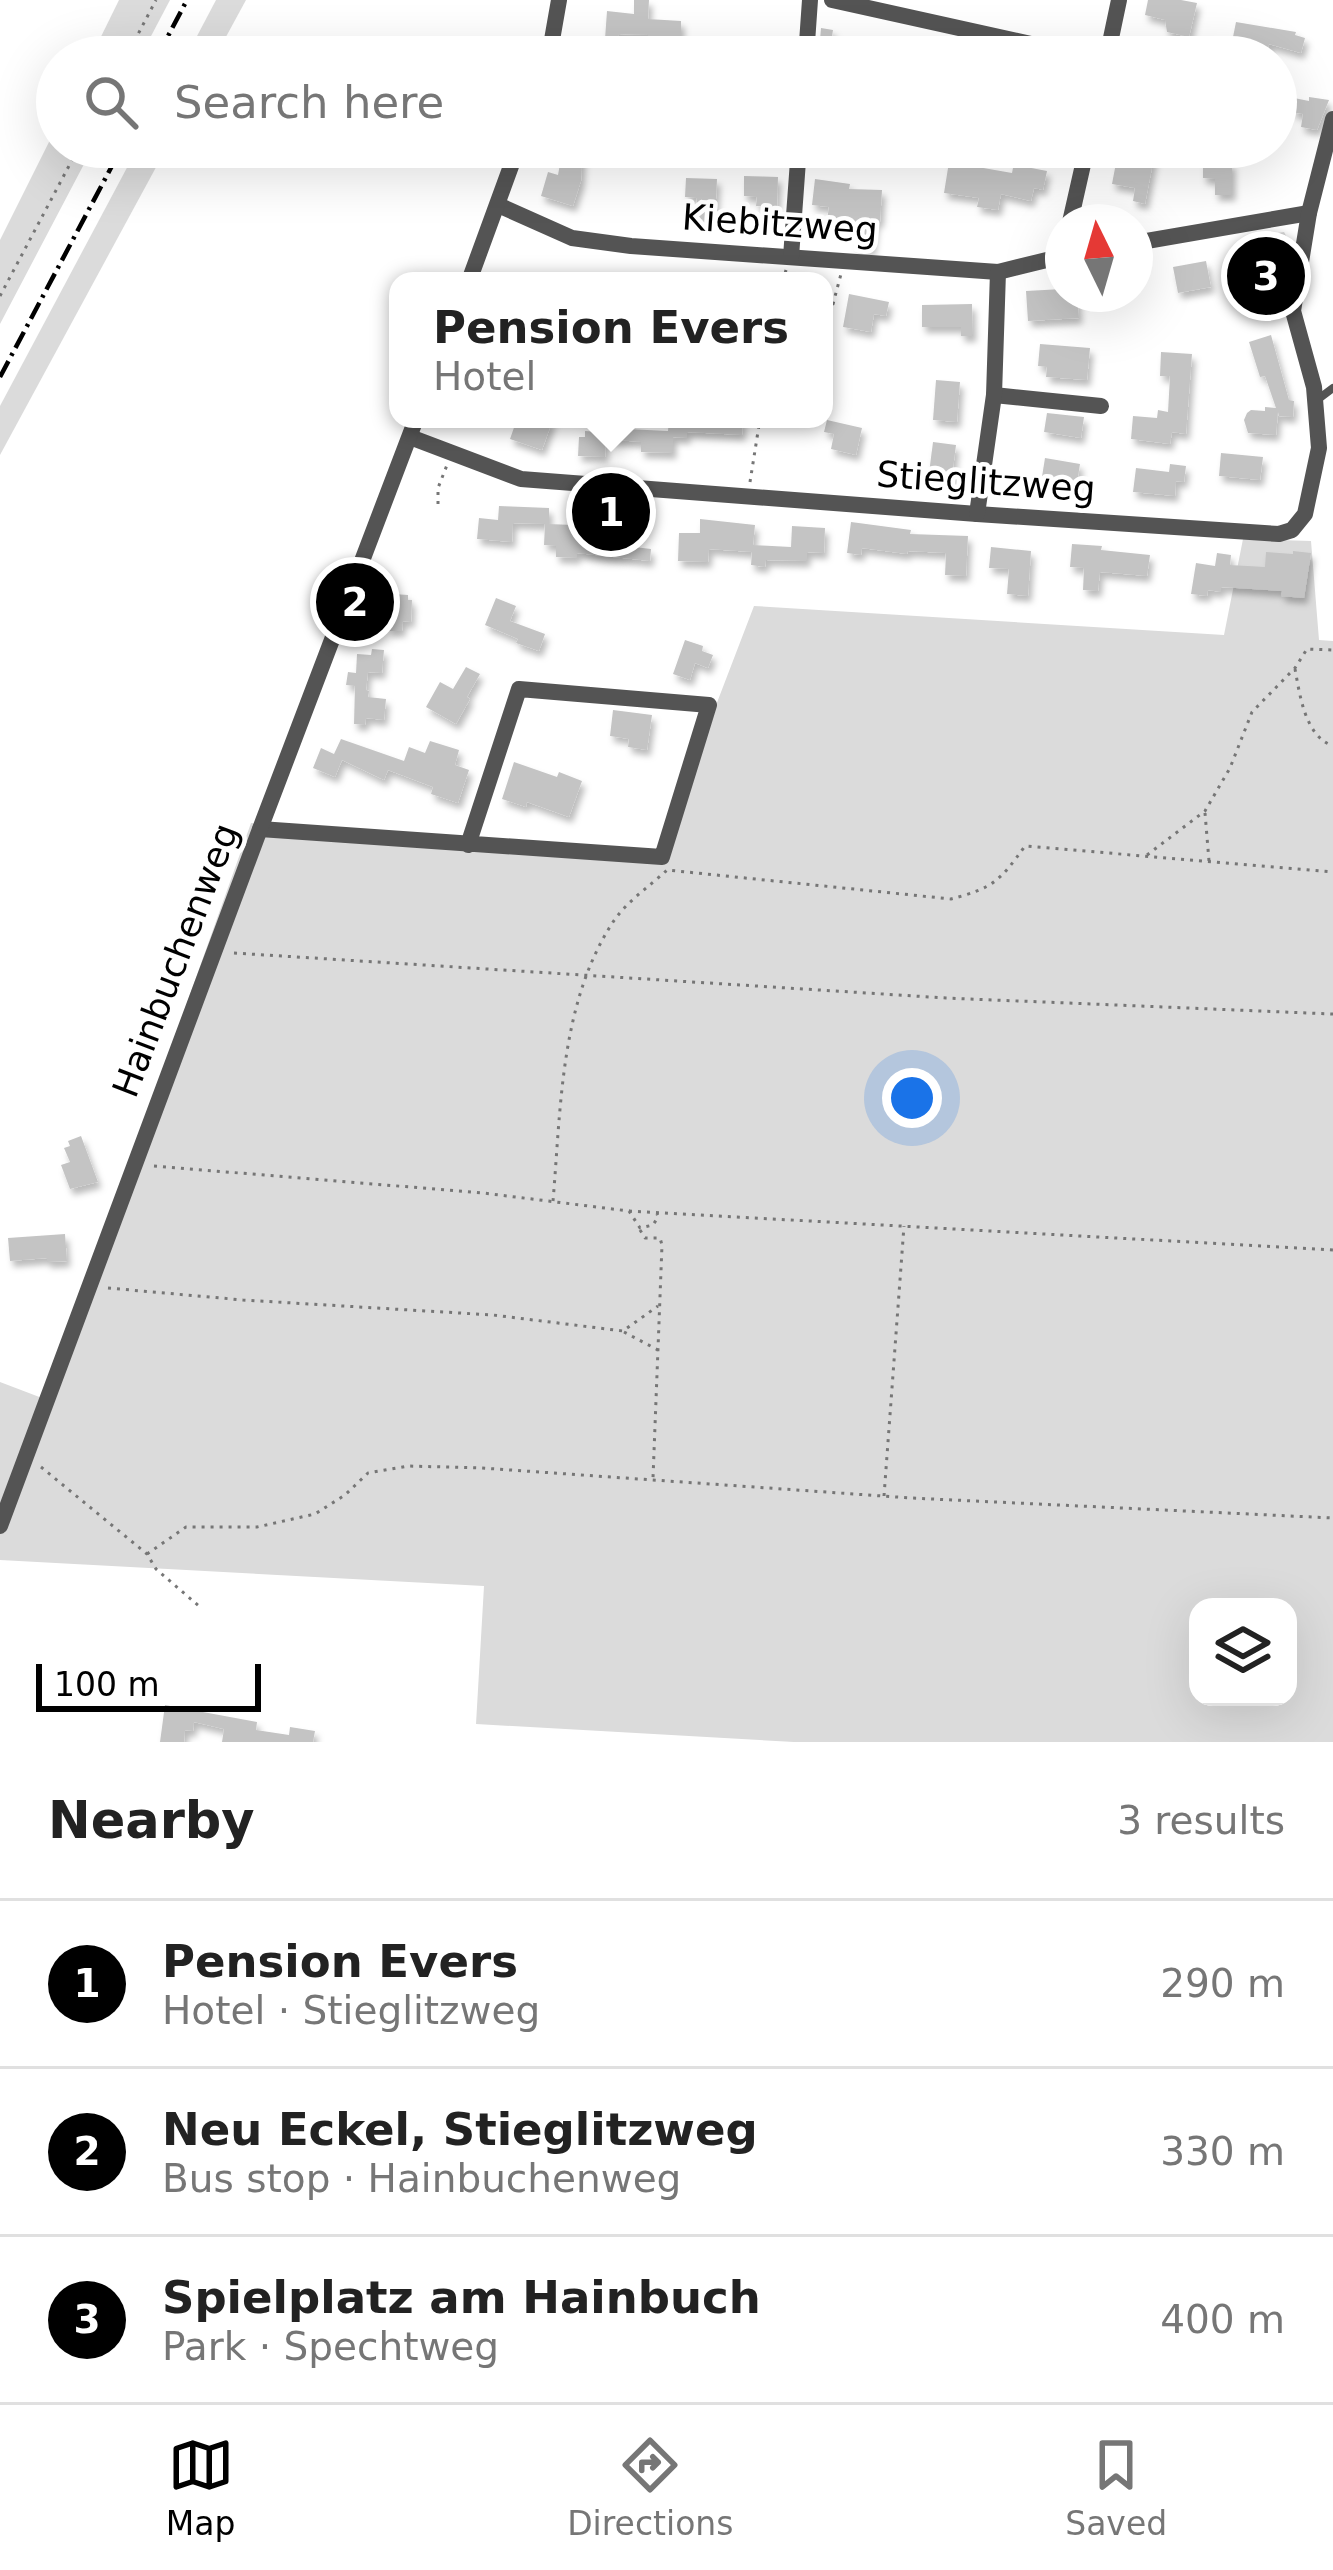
<!DOCTYPE html>
<meta charset="utf-8">
<style>
body{margin:0;font-family:"DejaVu Sans",sans-serif;background:#f2f2f2;color:#222}
.controls{position:absolute;right:36px;bottom:36px;display:grid;overflow:hidden;border-radius:24px;box-shadow:0 12px 48px #0002}
.controls button{width:108px;height:108px;display:grid;place-items:center;padding:0;border:0;border-bottom:3px solid #e0e0e0;background:#fff;color:#222;font:60px sans-serif}
.compass{position:absolute;left:1045px;top:204px;width:108px;height:108px;border-radius:50%;background:#fff;box-shadow:0 12px 48px #0002;rotate:355deg}
.scale{position:absolute;left:36px;bottom:30px;width:225px;box-sizing:border-box;padding-left:12px;border:6px solid #000;border-top:0;font-size:33px;line-height:42px;white-space:nowrap;color:#000;-webkit-text-stroke:9px #fff;paint-order:stroke}
.you{position:absolute;left:912px;top:1098px;width:42px;height:42px;margin:-30px;border:9px solid #fff;border-radius:50%;background:#1a73e8;box-shadow:0 0 0 18px #1a73e833}
.badge{display:grid;place-items:center;width:78px;height:78px;border-radius:50%;background:#000;color:#fff;font-size:39px;font-weight:700}
.pin{position:absolute;translate:-50% -50%;border:6px solid #fff;box-shadow:0 3px 12px #0006}
.popup{position:absolute;left:389px;top:272px;width:444px;height:156px;box-sizing:border-box;display:grid;place-content:center;border-radius:24px;background:#fff;filter:drop-shadow(0 3px 9px #0005);font-size:39px;white-space:nowrap;color:#767676}
.popup b{font-size:45px;color:#222}
.popup::after{content:'';position:absolute;left:50%;top:100%;margin-left:-24px;border:24px solid transparent;border-top-color:#fff}
.list{margin:0;padding:0;list-style:none}
h2{display:flex;justify-content:space-between;align-items:center;height:156px;margin:0;padding:0 48px;font-size:51px}
h2 small{font-size:39px;font-weight:400;color:#767676}
.list li{display:grid;grid-template-columns:78px 1fr auto;gap:36px;align-items:center;box-sizing:border-box;height:168px;padding:0 48px;border-top:3px solid #e0e0e0}
.list b{display:block;font-size:45px;white-space:nowrap}
.list p{margin:0;font-size:39px;white-space:nowrap;color:#767676}
.list em{font-size:39px;font-style:normal;color:#767676}
.icon{flex:none;width:66px;height:66px;fill:none;stroke:currentColor;stroke-width:2;stroke-linecap:round;stroke-linejoin:round}
.map{position:relative;flex:none;width:1333px;height:1742px;overflow:hidden}
.search{position:absolute;background:#fff;box-shadow:0 12px 48px #0002;left:36px;right:36px;top:36px;height:132px;display:flex;align-items:center;gap:30px;box-sizing:border-box;padding:0 42px;border-radius:66px;color:#767676;font-size:45px}
.sheet{height:660px;background:#fff}
nav{display:flex;justify-content:space-around;align-items:center;box-sizing:border-box;height:168px;border-top:3px solid #e0e0e0;background:#fff;font-size:33px;color:#767676}
nav a{display:grid;justify-items:center;gap:6px}
nav .on{color:#000}
.map>svg:first-child{display:block}
</style>
<div class="map">
<svg width="1333" height="1742" viewBox="0 0 1333 1742">
<defs>
<filter id="shadow"><feDropShadow dx="3.5" dy="6" stdDeviation="3" flood-color="#0004"/></filter>
</defs>
<rect width="100%" height="100%" fill="#fff"/>
<g fill="#dbdbdb" fill-rule="evenodd">
<polygon points="119,0 170,0 140,57 91,57"/>
<polygon points="216,0 246,0 215,57 186,57"/>
<polygon points="57,126 57,147 93,147 0,324 0,240"/>
<polygon points="138,147 167,147 0,455 0,406"/>
<polygon points="1284,232 1295,252 1291,300 1283,308 1235,299 1245,238"/>
<path d="M1243,539L1311,541L1319,640L1333,641V1742H794L476,1724L484,1586L0,1560V1382L42,1398L14,1489L251,823L659,854L754,606L1224,635ZM1198,1607H1288V1697H1198Z"/>
</g>
<g fill="#c4c4c4" filter="url(#shadow)">
<polygon points="634,0 649,0 648,19 681,21 681,43 648,42 648,35 619,34 618,41 605,39 607,11 634,14"/>
<polygon points="1148,0 1181,0 1197,3 1189,37 1167,32 1165,20 1145,15"/>
<polygon points="1236,22 1296,32 1295,35 1305,38 1301,53 1269,44 1267,57 1248,57 1250,45 1232,42"/>
<polygon points="821,28 833,30 832,36 871,44 869,57 840,57 841,54 819,52"/>
<polygon points="1309,97 1329,100 1317,130 1301,127 1303,114 1292,112 1294,98 1309,101"/>
<polygon points="563,147 583,147 581,181 573,206 541,196 548,172 558,175"/>
<polygon points="1119,147 1156,147 1145,204 1133,201 1135,188 1112,184"/>
<polygon points="1016,153 1029,155 1026,167 1047,171 1043,190 1034,188 1031,201 1001,194 998,210 977,207 979,198 944,193 949,162 1012,173"/>
<polygon points="1203,161 1232,162 1232,195 1215,195 1215,179 1203,178"/>
<polygon points="744,176 778,177 777,207 756,206 757,197 744,196"/>
<polygon points="686,178 717,179 715,219 696,219 697,198 685,197"/>
<polygon points="815,179 850,184 849,189 882,190 880,222 876,221 872,250 855,249 857,223 827,220 829,207 812,205"/>
<polygon points="1206,261 1211,287 1178,293 1173,267"/>
<polygon points="1063,289 1063,294 1077,294 1079,318 1028,321 1026,291"/>
<polygon points="849,294 889,302 886,316 874,314 871,332 843,327"/>
<polygon points="972,304 973,336 961,336 961,327 922,327 922,305"/>
<polygon points="1271,335 1289,400 1294,401 1293,417 1279,416 1278,412 1276,435 1248,433 1244,420 1247,413 1251,410 1265,411 1265,407 1276,408 1265,376 1260,377 1249,342"/>
<polygon points="1040,344 1090,348 1087,380 1046,377 1047,367 1038,366"/>
<polygon points="1161,352 1192,354 1186,434 1172,432 1170,444 1131,439 1133,416 1157,418 1158,410 1168,412 1170,376 1160,376"/>
<polygon points="936,380 960,382 957,422 933,420"/>
<polygon points="1047,413 1084,417 1081,438 1044,432"/>
<polygon points="517,419 535,425 537,419 553,419 542,450 510,439"/>
<polygon points="708,419 743,419 742,435 687,432 687,438 673,437 673,453 641,452 641,442 606,439 605,457 578,456 579,437 585,437 585,431 599,432 599,428 609,428 610,424 627,425 626,429 668,431 669,420"/>
<polygon points="827,420 862,428 856,455 831,449 834,434 824,432"/>
<polygon points="933,442 956,445 951,484 928,481"/>
<polygon points="1221,453 1263,457 1260,480 1219,476"/>
<polygon points="1045,458 1080,464 1076,489 1041,483"/>
<polygon points="1170,464 1186,466 1184,482 1176,481 1175,496 1133,492 1136,468 1169,472"/>
<polygon points="499,506 549,508 549,524 596,526 598,510 629,514 626,546 651,549 650,561 577,553 577,558 556,557 556,546 544,545 545,524 513,523 512,542 477,539 479,518 498,520"/>
<polygon points="700,519 755,525 753,545 791,547 792,526 825,528 824,553 807,552 807,561 766,560 765,567 751,565 752,552 709,549 708,562 678,561 679,533 700,533"/>
<polygon points="851,522 911,530 910,534 968,536 966,576 945,575 946,553 908,551 907,554 862,548 861,555 847,553"/>
<polygon points="1072,544 1102,546 1101,550 1150,555 1147,576 1100,572 1098,591 1083,590 1084,568 1070,567"/>
<polygon points="991,547 1031,551 1028,596 1007,594 1009,569 989,568"/>
<polygon points="1293,551 1311,553 1304,598 1281,596 1282,591 1221,587 1221,592 1208,590 1207,596 1191,594 1196,563 1215,566 1217,553 1231,555 1230,565 1265,567 1266,552 1293,554"/>
<polygon points="393,594 408,595 408,600 412,600 411,622 403,621 402,631 388,631 389,620 385,619 386,600 392,600"/>
<polygon points="496,598 516,606 510,621 545,634 539,651 516,643 518,639 485,625"/>
<polygon points="685,640 703,646 702,651 713,655 708,668 695,663 690,680 673,674"/>
<polygon points="372,649 384,650 382,673 368,672 366,690 369,691 368,697 386,699 384,720 366,718 365,725 354,724 355,686 346,685 348,672 356,673 357,654 371,655"/>
<polygon points="466,667 480,674 467,697 470,699 456,724 426,707 440,682 453,689"/>
<polygon points="613,710 652,715 647,750 628,747 629,739 610,736"/>
<polygon points="341,739 404,761 409,747 425,753 430,741 459,750 455,765 469,770 458,803 431,794 433,787 388,770 384,780 342,760 335,777 313,768 321,748 334,754"/>
<polygon points="514,762 557,777 559,772 582,781 569,817 527,802 526,807 502,799"/>
<polygon points="81,1136 98,1182 70,1189 61,1165 70,1162 64,1148 70,1146 68,1141"/>
<polygon points="65,1234 67,1261 47,1262 47,1258 10,1261 8,1238"/>
<polygon points="165,1705 257,1722 256,1730 289,1735 290,1727 315,1731 313,1742 222,1742 224,1729 194,1722 193,1731 185,1730 184,1742 160,1742"/>
</g>
<g fill="none" stroke-linecap="round" stroke-linejoin="round">
<g stroke="#767676" stroke-width="3" stroke-dasharray="3 6" stroke-linecap="butt">
<polyline points="126,57 156,0"/>
<polyline points="783,281 786,270"/>
<polyline points="0,296 79,147"/>
<polyline points="825,309 833,304 841,274"/>
<polyline points="750,482 760,419"/>
<polyline points="438,504 438,488 447,465"/>
<path d="M1295,669C1300,696 1305,736 1333,746"/>
<polyline points="1205,813 1209,861"/>
<polyline points="1147,855 1205,811 1230,768 1252,712 1295,668 1307,649 1333,650"/>
<polyline points="234,953 946,998 1333,1014"/>
<polyline points="154,1166 483,1193 629,1211 640,1228 653,1225 658,1217 657,1214"/>
<path d="M553,1201C561,1108 560,1003 613,922C626,902 650,886 667,870L951,899C993,888 1000,881 1025,846L1333,872"/>
<polyline points="629,1211 1333,1250"/>
<polyline points="640,1230 645,1238 660,1238 662,1245 653,1478"/>
<polyline points="108,1288 243,1300 493,1315 623,1331 658,1306"/>
<polyline points="624,1332 658,1350"/>
<polyline points="41,1467 147,1554 156,1569 200,1607"/>
<polyline points="884,1496 904,1226"/>
<polyline points="147,1554 186,1527 257,1527 315,1514 345,1495 368,1473 408,1466 482,1468 911,1498 1333,1518"/>
</g>
<polyline stroke="#545454" stroke-width="8" points="1317,400 1333,388"/>
<g stroke="#545454" stroke-width="16">
<polyline points="832,0 1090,57"/>
<polyline points="549,57 559,0"/>
<polyline points="806,57 810,0"/>
<polyline points="1107,57 1119,0"/>
<polyline points="498,205 572,238 631,246 998,272 1063,256"/>
<polyline points="1070,222 1087,147"/>
<polyline points="1135,243 1309,213"/>
<polyline points="791,257 799,147"/>
<polyline points="469,281 518,147"/>
<polyline points="994,395 1101,406"/>
<polyline points="410,437 521,479 977,514 1279,534 1292,530 1305,514 1319,448 1314,387 1293,311 1309,213 1333,119"/>
<polyline points="977,514 994,395 998,272"/>
<polyline points="260,829 662,857 709,705 519,689 468,845"/>
<polyline points="0,1526 260,829 416,419"/>
</g>
<g stroke="#000" stroke-width="4.5" stroke-dasharray="18 6 3 6" stroke-linecap="butt">
<polyline points="157,57 187,0"/>
<polyline points="0,377 122,147"/>
</g>
</g>
<g text-anchor="middle" stroke-width="9" stroke-linejoin="round" paint-order="stroke">
<g font-size="36" fill="#000" stroke="#fff">
<text transform="translate(780 223) rotate(4)" y="13">Kiebitzweg</text>
<text transform="translate(986 481) rotate(4)" y="13">Stieglitzweg</text>
<text transform="translate(175 960) rotate(-69)" y="13">Hainbuchenweg</text>
</g>
</g>
</svg>
<div class="controls">
<button><svg class="icon" aria-label="layers" viewBox="0 0 24 24"><path d="M12 4l9 5-9 5-9-5zM3 14l9 5 9-5"/></svg></button>
</div>
<svg class="compass" viewBox="-18 -18 36 36"><path d="M0-13l5 13h-10z" fill="#e53935"/><path d="M0 13l5-13h-10z" fill="#767676"/></svg>
<div class="scale">100 m</div>
<div class="you"></div>
<div class="pin badge" style="left:611px;top:512px">1</div>
<div class="popup"><b>Pension Evers</b>Hotel</div>
<div class="pin badge" style="left:355px;top:602px">2</div>
<div class="pin badge" style="left:1266px;top:276px">3</div>
<div class="search"><svg class="icon" aria-label="search" viewBox="0 0 24 24"><circle cx="10" cy="10" r="6"/><path d="M15 15l6 6"/></svg>Search here</div>
</div>
<section class="sheet">
<h2>Nearby<small>3 results</small></h2>
<ul class="list">
<li><span class="badge">1</span><div><b>Pension Evers</b><p>Hotel · Stieglitzweg</p></div><em>290 m</em></li>
<li><span class="badge">2</span><div><b>Neu Eckel, Stieglitzweg</b><p>Bus stop · Hainbuchenweg</p></div><em>330 m</em></li>
<li><span class="badge">3</span><div><b>Spielplatz am Hainbuch</b><p>Park · Spechtweg</p></div><em>400 m</em></li>
</ul>
</section>
<nav>
<a class="on"><svg class="icon" aria-label="map" viewBox="0 0 24 24"><path d="M3 6l6-2 6 2 6-2v14l-6 2-6-2-6 2zM9 4v14M15 6v14"/></svg>Map</a>
<a><svg class="icon" aria-label="directions" viewBox="0 0 24 24"><path d="M12 3l9 9-9 9-9-9zM9 14v-3h6M13 9l2 2-2 2"/></svg>Directions</a>
<a><svg class="icon" aria-label="saved" viewBox="0 0 24 24"><path d="M7 4h10v16l-5-4-5 4z"/></svg>Saved</a>
</nav>
